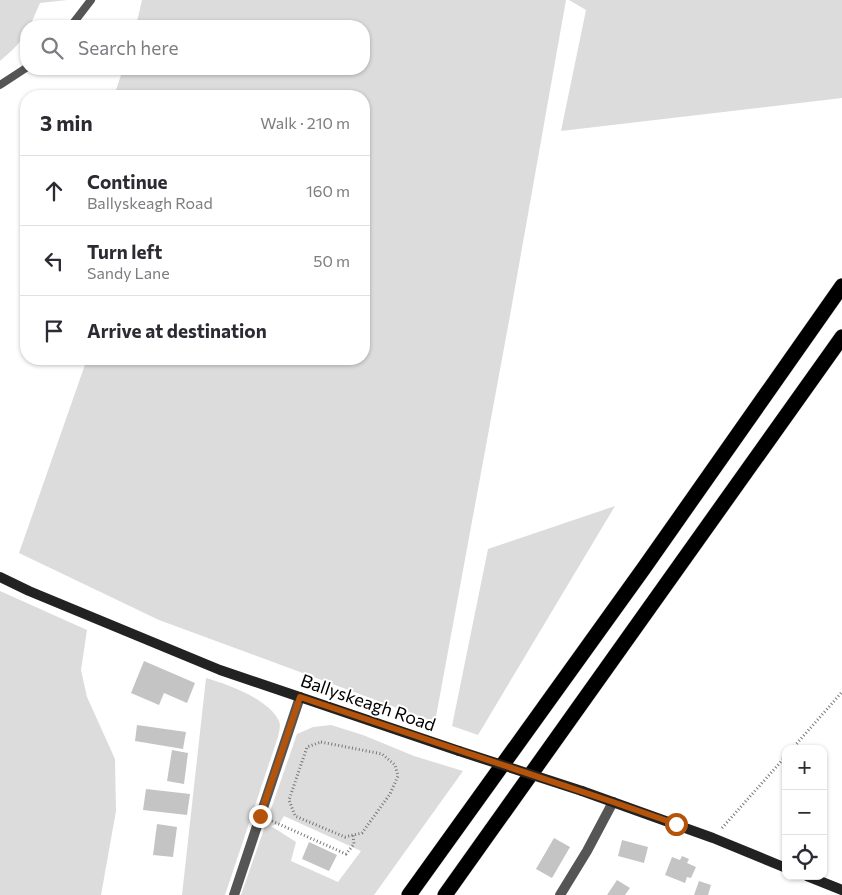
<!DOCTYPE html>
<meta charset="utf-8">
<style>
body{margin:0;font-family:Commissioner,sans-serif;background:#f7f7f7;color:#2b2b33}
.controls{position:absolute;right:15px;bottom:15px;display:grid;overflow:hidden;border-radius:10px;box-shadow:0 1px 4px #0004}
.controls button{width:45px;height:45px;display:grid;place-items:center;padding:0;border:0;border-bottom:1px solid #e1e1e2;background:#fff;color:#2b2b33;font:25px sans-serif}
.stop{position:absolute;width:15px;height:15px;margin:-11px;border:4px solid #b45309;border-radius:50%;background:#fff}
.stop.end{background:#b45309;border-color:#fff;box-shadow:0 1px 5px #0008}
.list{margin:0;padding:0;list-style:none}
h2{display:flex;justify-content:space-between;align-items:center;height:65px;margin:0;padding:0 20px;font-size:21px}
h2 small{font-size:16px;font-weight:400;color:#7c7c81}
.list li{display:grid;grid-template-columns:32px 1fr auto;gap:15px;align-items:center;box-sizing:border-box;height:70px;padding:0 20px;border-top:1px solid #e1e1e2}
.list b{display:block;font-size:19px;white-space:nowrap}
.list p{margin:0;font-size:16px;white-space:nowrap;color:#7c7c81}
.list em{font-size:16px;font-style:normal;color:#7c7c81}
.icon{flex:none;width:28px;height:28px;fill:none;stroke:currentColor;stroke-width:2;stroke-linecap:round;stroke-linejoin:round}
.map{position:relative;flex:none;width:842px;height:895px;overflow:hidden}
.search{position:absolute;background:#fff;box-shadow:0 1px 4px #0004;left:20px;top:20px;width:350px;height:55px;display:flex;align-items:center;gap:12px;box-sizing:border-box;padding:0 18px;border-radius:20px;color:#7c7c81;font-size:19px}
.panel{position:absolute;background:#fff;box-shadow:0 1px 4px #0004;left:20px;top:90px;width:350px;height:275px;border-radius:20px}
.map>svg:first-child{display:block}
</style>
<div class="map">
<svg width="842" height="895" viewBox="0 0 842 895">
<rect width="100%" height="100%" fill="#fff"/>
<g fill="#dcdcdc" fill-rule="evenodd">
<path d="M0,0H67L40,3L30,26H26C26,40 10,52 0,61Z"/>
<polygon points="142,0 566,0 511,310 435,722 159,620 19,553 87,359 364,359 364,96 114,96 123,69 364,69 364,26 136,26"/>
<polygon points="569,0 842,0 842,98 561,131 586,10"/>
<polygon points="615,506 478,735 452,726 488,549"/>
<polygon points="0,591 87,630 81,670 87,697 115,759 116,811 101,895 0,895"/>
<path d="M206,678C227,684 269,699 279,721C281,725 279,732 278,737L225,895H182Z"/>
<path d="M331,725L363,735L414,756L463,771L374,895H241L297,734L313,727ZM284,816L361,851L338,882L291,861L296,842L271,826L279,824Z"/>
</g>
<g fill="#c4c4c4">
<polygon points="144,661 195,683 187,703 164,693 159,705 131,693"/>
<polygon points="137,725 186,732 183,749 135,741"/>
<polygon points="172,750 188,753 184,784 167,781"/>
<polygon points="146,789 190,794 187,815 143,810"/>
<polygon points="157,824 177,827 173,857 153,855"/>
<polygon points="554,838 570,847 552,878 536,869"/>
<polygon points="622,840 648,847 644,863 618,856"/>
<polygon points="309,842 337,855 329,871 302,859"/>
<polygon points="682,856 689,859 687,863 696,867 691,878 687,877 685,883 665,875 672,857 680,860"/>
<polygon points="617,880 630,888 625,895 607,895"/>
<polygon points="699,881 711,885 708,895 694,895"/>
</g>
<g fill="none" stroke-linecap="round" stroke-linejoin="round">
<g stroke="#dbdbdb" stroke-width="16">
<g id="highway">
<polyline points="409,895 644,568 842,286"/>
<polyline points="445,895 842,337"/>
</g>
</g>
<g stroke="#777" stroke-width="3" stroke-dasharray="1 2.5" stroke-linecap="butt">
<polygon points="321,742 382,754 395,765 398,776 390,794 362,833 345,837 295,816 289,800 307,747"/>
<polyline points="792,749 842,692"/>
<polyline points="272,821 346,854 354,844 353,835"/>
<polyline points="722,828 786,756"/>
</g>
<g stroke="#555" stroke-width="8">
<polyline points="71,26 91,0"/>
<polyline points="0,85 26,68"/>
</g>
<g stroke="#555" stroke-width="10">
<polyline points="234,895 300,697"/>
<polyline points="560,895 587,851 613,802"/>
</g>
<g stroke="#222" stroke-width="10">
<polyline points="0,577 29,591 220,670 459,751"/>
<polyline points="582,791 713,838 786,868"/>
<polyline points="807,876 842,890"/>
</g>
<use href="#highway" stroke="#000" stroke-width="15"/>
<polyline stroke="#222" stroke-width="10" points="459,751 582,791"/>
</g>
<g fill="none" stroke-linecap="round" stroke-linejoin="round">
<polyline stroke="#b45309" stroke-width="6" points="260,816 300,697 613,802 676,824"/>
</g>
<g text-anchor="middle" stroke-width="4" stroke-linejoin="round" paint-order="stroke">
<g font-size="18" fill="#000" stroke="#fff">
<text transform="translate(368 703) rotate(19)" y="6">Ballyskeagh Road</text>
</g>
</g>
</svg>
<div class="controls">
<button>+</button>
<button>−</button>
<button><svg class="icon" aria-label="locate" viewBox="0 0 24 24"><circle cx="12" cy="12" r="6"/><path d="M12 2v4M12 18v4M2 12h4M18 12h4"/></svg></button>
</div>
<div class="stop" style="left:676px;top:824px"></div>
<div class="stop end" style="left:260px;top:816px"></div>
<div class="search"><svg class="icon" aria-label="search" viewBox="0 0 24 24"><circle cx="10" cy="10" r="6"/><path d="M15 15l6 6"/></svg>Search here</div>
<section class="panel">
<h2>3 min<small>Walk · 210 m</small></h2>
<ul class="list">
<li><svg class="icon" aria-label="ahead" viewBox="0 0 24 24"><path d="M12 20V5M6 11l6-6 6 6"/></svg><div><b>Continue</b><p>Ballyskeagh Road</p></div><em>160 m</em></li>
<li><svg class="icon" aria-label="left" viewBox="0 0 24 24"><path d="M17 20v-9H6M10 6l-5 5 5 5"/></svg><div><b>Turn left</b><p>Sandy Lane</p></div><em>50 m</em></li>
<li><svg class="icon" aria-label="arrive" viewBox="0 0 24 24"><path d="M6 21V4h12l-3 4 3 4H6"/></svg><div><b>Arrive at destination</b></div></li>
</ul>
</section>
</div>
